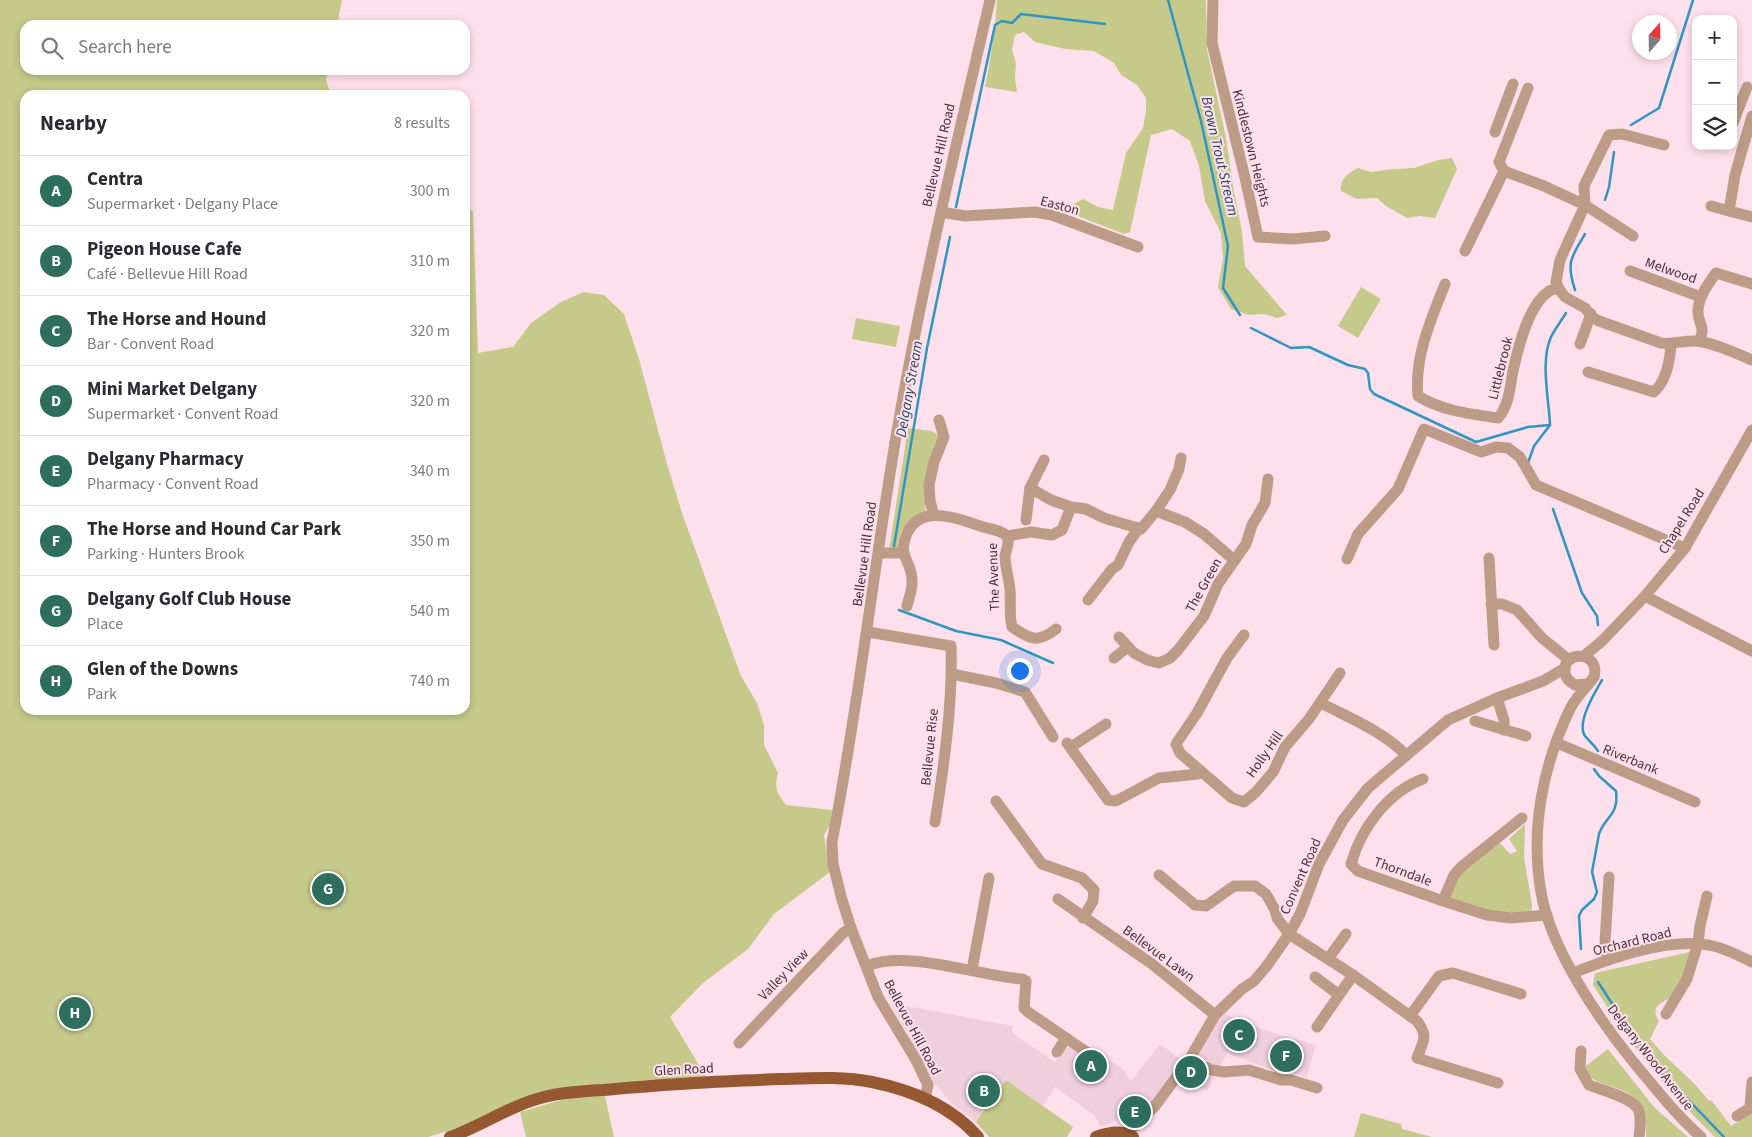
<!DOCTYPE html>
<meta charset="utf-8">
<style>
body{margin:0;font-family:"Source Sans 3",sans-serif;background:#f2f2f3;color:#2b2b33}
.controls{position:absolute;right:15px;top:15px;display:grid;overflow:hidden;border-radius:10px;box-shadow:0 2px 8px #0003}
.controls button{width:45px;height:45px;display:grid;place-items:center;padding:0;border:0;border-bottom:1px solid #e1e1e2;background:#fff;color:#2b2b33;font:25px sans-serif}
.compass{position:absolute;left:1632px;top:15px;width:45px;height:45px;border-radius:50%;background:#fff;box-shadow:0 2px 8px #0003;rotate:20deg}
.you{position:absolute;left:1019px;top:670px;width:18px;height:18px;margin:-12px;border:4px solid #fff;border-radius:50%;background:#1a73e8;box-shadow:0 0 0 8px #1a73e833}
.badge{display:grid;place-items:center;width:32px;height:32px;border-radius:50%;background:#2e6e5d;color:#fff;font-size:16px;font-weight:700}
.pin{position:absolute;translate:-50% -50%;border:2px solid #fff;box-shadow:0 1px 5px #0006}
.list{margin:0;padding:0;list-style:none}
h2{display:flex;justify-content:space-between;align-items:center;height:65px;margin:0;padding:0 20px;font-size:21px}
h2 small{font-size:16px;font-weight:400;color:#7c7c81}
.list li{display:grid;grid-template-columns:32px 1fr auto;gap:15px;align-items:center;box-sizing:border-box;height:70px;padding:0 20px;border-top:1px solid #e1e1e2}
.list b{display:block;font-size:19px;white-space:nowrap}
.list p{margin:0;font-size:16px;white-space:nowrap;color:#7c7c81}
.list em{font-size:16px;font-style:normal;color:#7c7c81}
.icon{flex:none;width:28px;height:28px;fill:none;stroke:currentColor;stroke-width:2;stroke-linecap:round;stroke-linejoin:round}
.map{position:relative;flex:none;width:1752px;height:1137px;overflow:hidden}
.search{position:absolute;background:#fff;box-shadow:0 2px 8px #0003;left:20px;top:20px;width:450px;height:55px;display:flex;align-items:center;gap:12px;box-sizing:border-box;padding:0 18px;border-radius:15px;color:#7c7c81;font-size:19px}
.panel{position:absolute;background:#fff;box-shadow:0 2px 8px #0003;left:20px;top:90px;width:450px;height:625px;border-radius:15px}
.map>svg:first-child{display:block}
</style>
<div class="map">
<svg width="1752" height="1137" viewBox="0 0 1752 1137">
<rect width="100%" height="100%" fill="#fde0eb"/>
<g fill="#f0cfdc">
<polygon points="891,1003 1013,1026 1012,1033 1055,1062 1067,1048 1071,1048 1088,1057 1093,1050 1124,1070 1131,1081 1160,1044 1184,1062 1145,1109 1101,1127 1094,1115 1055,1087 1043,1106 1006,1080 976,1122 954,1105 933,1082"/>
<polygon points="1225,1014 1236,1020 1284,1036 1316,1045 1307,1077 1289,1072 1285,1075 1227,1053 1220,1067 1196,1059 1218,1019"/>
<polygon points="1193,1065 1215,1073 1208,1091 1183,1081"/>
</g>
<g fill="#c5ca8a">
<path d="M0,0H342L337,25H25V70H328L326,80L331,95H25V710H465V209L473,211L478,353L513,347L531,323L561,302L583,292L604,295L624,314L639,359L667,464L683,516L741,676L757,703L764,725V745L778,773C774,788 777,793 786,805L832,810L830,825L824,835L830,872L774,914L748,949L703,983L670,1017L708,1080L594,1086L428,1137H0Z"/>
<path d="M997,0H1206L1207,50L1226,138L1234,192L1242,231L1245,266L1287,315L1277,318L1265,314L1249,315L1231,309L1218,287L1223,259L1221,233L1205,201L1199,166L1190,141L1172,129L1151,135L1130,232L1124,234L1080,217L1070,210L1074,204L1083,199L1098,207L1113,210L1126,153L1143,128L1146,112V98L1137,85L1121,75L1114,63L1094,51L1065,49L1035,42L1024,32L1015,35L1012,50L1016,63L1015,78L1017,92L985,87C991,56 995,31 997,0Z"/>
<path d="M1452,158L1457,169L1435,218L1420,216L1407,218L1386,206L1377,198L1357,199L1341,191C1340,178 1347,174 1358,168L1371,172L1393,169L1414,168L1438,160Z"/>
<polygon points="1361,287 1381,299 1358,338 1338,326"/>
<polygon points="856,318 900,326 896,347 852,339"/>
<path d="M908,428L932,431L937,434L939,439L929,465L924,494L926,513C907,522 899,526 898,549L889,550Z"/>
<polygon points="1525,824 1524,858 1532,904 1532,909 1530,913 1495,912 1450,899 1453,883 1470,864 1500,843 1510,854 1517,851 1509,839"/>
<path d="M1690,952L1687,971L1671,998C1660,1002 1650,1008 1659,1021L1650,1039C1668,1062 1692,1078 1709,1101L1711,1100L1731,1126L1752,1113V1137H1715C1684,1107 1655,1074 1629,1039C1616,1022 1605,1003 1593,985L1595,973Z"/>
<path d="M1608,1049L1654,1107L1688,1137H1646C1652,1072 1587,1097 1586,1066Z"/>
<polygon points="1006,1080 1073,1127 1067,1137 989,1137 976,1122"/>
<polygon points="575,1096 605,1096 614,1137 526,1137 520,1112"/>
<polygon points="1361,1113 1401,1124 1402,1129 1432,1137 1354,1137"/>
</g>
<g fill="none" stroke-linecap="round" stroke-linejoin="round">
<g stroke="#2f96c4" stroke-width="2.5">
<polyline points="1168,0 1201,121 1228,246 1223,288 1240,315"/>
<polyline points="1631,125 1659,108 1693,0"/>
<polyline points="1605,200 1609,187 1614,152"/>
<polyline points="956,207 995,25 1002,21 1012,23 1021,14 1105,24"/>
<path d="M1575,290C1566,263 1571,257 1585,234"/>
<polyline points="1251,328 1291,348 1309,347 1348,365 1365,369 1368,373 1370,389 1374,394 1476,442 1528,427 1550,425"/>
<path d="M1528,463L1534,446L1550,425C1549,399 1540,362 1551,337C1555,329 1561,321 1566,313"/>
<polyline points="1553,509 1582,593 1597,616 1598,625"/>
<polyline points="894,546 927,348 950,237"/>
<polyline points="899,610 956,631 1001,640 1053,663"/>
<path d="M1598,751C1594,745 1589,741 1585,736C1576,723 1595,692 1602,680"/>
<path d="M1581,949L1579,916L1582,910L1594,899L1597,892L1592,872L1599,834C1605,816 1619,816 1616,791L1599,776L1594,769"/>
<polyline points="1598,982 1624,1022 1665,1078 1674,1085 1724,1137"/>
</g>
<g stroke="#be9b86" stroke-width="11">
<polyline points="1213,0 1212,43 1246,182 1258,237 1293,239 1325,236"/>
<polyline points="1733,123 1747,87"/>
<polyline points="1495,132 1513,84"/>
<path d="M1664,145L1622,134L1609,135L1584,186L1585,205L1560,260L1556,282L1559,289L1565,297L1585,308L1593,318L1599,321L1661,343C1673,345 1684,340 1696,341C1715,343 1735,353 1752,360"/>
<polyline points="1504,171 1499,162 1528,88"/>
<polyline points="1711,206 1729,211 1735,175 1752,116"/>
<polyline points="1729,211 1752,217"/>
<polyline points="941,212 965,216 1035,212 1052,215 1138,247"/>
<polyline points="1465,251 1504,171 1544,186 1585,205 1633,236"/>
<polyline points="1630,271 1701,297"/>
<path d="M1445,284C1431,320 1414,357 1418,396C1442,411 1471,414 1498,418C1509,406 1510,387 1513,371C1518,348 1528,306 1548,292C1551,289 1555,289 1559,289"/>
<path d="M1699,341C1707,327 1697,323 1698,310C1699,296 1708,284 1716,273L1752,284"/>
<polyline points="1580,344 1591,314"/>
<path d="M1588,372L1654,392C1667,380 1670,361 1671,344"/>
<polyline points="1030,488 1051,500 1071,507 1086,509 1104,518 1141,529 1156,511 1185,522 1204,534 1234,560"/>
<polyline points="1156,511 1170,490 1179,469 1181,458"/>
<polyline points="934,515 930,501 929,485 934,462 944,437 939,420"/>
<polyline points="1026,520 1030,488 1044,460"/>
<polyline points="1007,536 1031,532 1052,535 1062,530 1071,507"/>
<polyline points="879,553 904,553"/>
<polyline points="1489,558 1494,645"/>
<polyline points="1347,559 1358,534 1398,489 1424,429 1481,452 1496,447 1508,448 1520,457 1536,485 1685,548"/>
<polyline points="1645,596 1752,651"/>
<polyline points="1088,600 1112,569 1118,565 1129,542 1139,528"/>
<polyline points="1491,604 1502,604 1517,610 1542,638 1569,660"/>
<path d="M907,606C910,595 914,584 911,573C908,557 899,556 906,536C919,502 959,519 983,527C990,529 1003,530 1007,537C1010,542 1006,550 1005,556C1005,567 1009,578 1010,590C1011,603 1009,615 1012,627C1031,640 1038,643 1056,629"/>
<path d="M868,632L951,646C953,702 944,766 935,822"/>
<polyline points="1244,635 1227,658 1197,713 1176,744 1180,753 1232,798 1244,802 1256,792 1273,772 1285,747 1309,719 1340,673"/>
<polyline points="1119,637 1134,653 1147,660 1159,663 1170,658 1178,650 1204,616 1218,584 1246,544 1252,525 1265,503 1268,479"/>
<polyline points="1584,656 1602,641 1645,596 1685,548 1752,430"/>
<polyline points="1114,658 1128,647"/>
<polyline points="952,674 996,683 1025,692 1053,737"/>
<path d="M1587,684L1575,685C1570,682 1566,679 1565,673C1561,650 1601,650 1594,677C1587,687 1577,696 1571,707C1543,764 1530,829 1541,892C1550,948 1599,1020 1635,1064C1656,1089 1676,1115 1701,1137"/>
<polyline points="1497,698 1504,720 1504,730"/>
<path d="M1321,703C1349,718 1383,731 1406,755"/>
<polyline points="1475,721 1526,736"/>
<polyline points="1067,743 1108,800 1116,801 1159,778 1198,774 1201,771"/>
<polyline points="1557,743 1695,802"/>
<polyline points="1071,747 1106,724"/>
<path d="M1423,779C1388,792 1361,828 1351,864L1358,871L1443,901L1487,915L1511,918L1547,915"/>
<polyline points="996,801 1042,864 1082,878 1094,890 1093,901 1083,918"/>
<path d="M1159,875L1195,905L1206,906L1234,886H1255L1266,894L1275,910L1277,918L1289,934L1353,975L1417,1021C1429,1037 1423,1041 1417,1058L1498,1083"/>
<polyline points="1058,899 1152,964 1215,1015"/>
<polyline points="1443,901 1454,875 1461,867 1522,818"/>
<polyline points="1328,959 1346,934"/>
<polyline points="1607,960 1605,942 1609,877"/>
<path d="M867,966C907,949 978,976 1022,979L1026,981L1024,1008L1028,1012L1088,1053"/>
<polyline points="972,970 989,878"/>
<path d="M1573,973C1611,958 1672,936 1713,946C1726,949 1740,956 1752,962"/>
<polyline points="1315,977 1339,995"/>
<polyline points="1666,1014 1687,979 1698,943 1700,926 1707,896"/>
<polyline points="1410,1016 1439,976 1453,973 1521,994"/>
<polyline points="1317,1027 1353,975"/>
<polyline points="739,1043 843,933 851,928"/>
<path d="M1581,1051L1580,1069L1589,1085C1601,1090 1631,1097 1638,1109C1642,1118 1640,1128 1639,1137"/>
<polyline points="1057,1052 1066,1038"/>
<polyline points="1189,1060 1212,1070 1224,1072 1249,1070 1281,1080 1291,1080 1317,1088"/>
<path d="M925,1099L928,1085L916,1060L878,997L851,928L842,900L833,864L832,842C859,704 874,564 898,425C923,282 957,141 990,0"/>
<polyline points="1750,1107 1752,1082"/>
<polyline points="1737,1116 1752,1107"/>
<polyline points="1125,1132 1135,1126 1155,1106 1189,1060 1215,1015 1242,989 1254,981 1266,967 1289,934 1300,914 1319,864 1343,820 1368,788 1448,720 1497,698 1543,681 1565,668"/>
</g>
<g stroke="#955830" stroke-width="12">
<path d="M450,1137C482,1126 511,1105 544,1097C563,1092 584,1091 604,1090C634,1087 664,1085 695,1083C724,1081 753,1080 782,1079C812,1078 843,1076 872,1082C911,1090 951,1106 978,1137"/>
<path d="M1096,1137C1110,1132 1120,1130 1133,1137"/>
</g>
</g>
<g text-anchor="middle" stroke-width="4" stroke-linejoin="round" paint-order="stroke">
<g font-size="14" fill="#4a2f3a" stroke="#fde0eb">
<text transform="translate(1252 148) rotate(76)" y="5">Kindlestown Heights</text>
<text transform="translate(938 155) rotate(-77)" y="5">Bellevue Hill Road</text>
<text transform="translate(1060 205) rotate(15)" y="5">Easton</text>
<text transform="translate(1671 270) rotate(19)" y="5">Melwood</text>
<text transform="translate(1500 368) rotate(-76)" y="5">Littlebrook</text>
<text transform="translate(1681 521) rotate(-58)" y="5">Chapel Road</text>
<text transform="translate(864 554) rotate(-82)" y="5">Bellevue Hill Road</text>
<text transform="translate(993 577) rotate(-92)" y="5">The Avenue</text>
<text transform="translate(1203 585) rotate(-61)" y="5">The Green</text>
<text transform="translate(929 747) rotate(-84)" y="5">Bellevue Rise</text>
<text transform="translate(1264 754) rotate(-55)" y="5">Holly Hill</text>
<text transform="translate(1631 759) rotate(22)" y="5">Riverbank</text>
<text transform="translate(1403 871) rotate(20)" y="5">Thorndale</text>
<text transform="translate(1300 876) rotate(-66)" y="5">Convent Road</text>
<text transform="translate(1632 941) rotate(-14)" y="5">Orchard Road</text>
<text transform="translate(1159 953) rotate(36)" y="5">Bellevue Lawn</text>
<text transform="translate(783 974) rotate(-46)" y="5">Valley View</text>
<text transform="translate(913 1027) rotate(62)" y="5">Bellevue Hill Road</text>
<text transform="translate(1651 1057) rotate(52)" y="5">Delgany Wood Avenue</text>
<text transform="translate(684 1069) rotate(-3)" y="5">Glen Road</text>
</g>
<g font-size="15" font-style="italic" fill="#214a5f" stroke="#fde0eb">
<text transform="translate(1220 156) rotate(77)" y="5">Brown Trout Stream</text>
<text transform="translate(909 389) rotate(-80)" y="5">Delgany Stream</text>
</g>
</g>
</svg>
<div class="controls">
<button>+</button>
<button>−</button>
<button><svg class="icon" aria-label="layers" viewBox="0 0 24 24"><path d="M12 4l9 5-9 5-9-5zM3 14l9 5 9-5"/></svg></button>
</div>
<svg class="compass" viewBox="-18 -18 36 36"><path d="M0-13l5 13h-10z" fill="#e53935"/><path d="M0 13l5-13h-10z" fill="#7c7c81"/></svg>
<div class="you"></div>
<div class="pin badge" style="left:1091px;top:1066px">A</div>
<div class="pin badge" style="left:984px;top:1091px">B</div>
<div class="pin badge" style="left:1239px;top:1035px">C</div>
<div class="pin badge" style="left:1191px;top:1072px">D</div>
<div class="pin badge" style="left:1135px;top:1112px">E</div>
<div class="pin badge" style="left:1286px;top:1056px">F</div>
<div class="pin badge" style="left:328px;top:889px">G</div>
<div class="pin badge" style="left:75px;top:1013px">H</div>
<div class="search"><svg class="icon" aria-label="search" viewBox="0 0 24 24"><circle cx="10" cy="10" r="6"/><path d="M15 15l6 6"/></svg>Search here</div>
<section class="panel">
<h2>Nearby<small>8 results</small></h2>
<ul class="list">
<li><span class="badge">A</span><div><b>Centra</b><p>Supermarket · Delgany Place</p></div><em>300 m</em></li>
<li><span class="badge">B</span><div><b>Pigeon House Cafe</b><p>Café · Bellevue Hill Road</p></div><em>310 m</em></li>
<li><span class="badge">C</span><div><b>The Horse and Hound</b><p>Bar · Convent Road</p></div><em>320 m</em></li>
<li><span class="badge">D</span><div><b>Mini Market Delgany</b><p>Supermarket · Convent Road</p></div><em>320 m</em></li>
<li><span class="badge">E</span><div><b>Delgany Pharmacy</b><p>Pharmacy · Convent Road</p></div><em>340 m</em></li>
<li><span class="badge">F</span><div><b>The Horse and Hound Car Park</b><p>Parking · Hunters Brook</p></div><em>350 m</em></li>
<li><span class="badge">G</span><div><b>Delgany Golf Club House</b><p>Place</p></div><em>540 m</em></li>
<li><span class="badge">H</span><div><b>Glen of the Downs</b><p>Park</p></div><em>740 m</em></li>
</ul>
</section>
</div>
